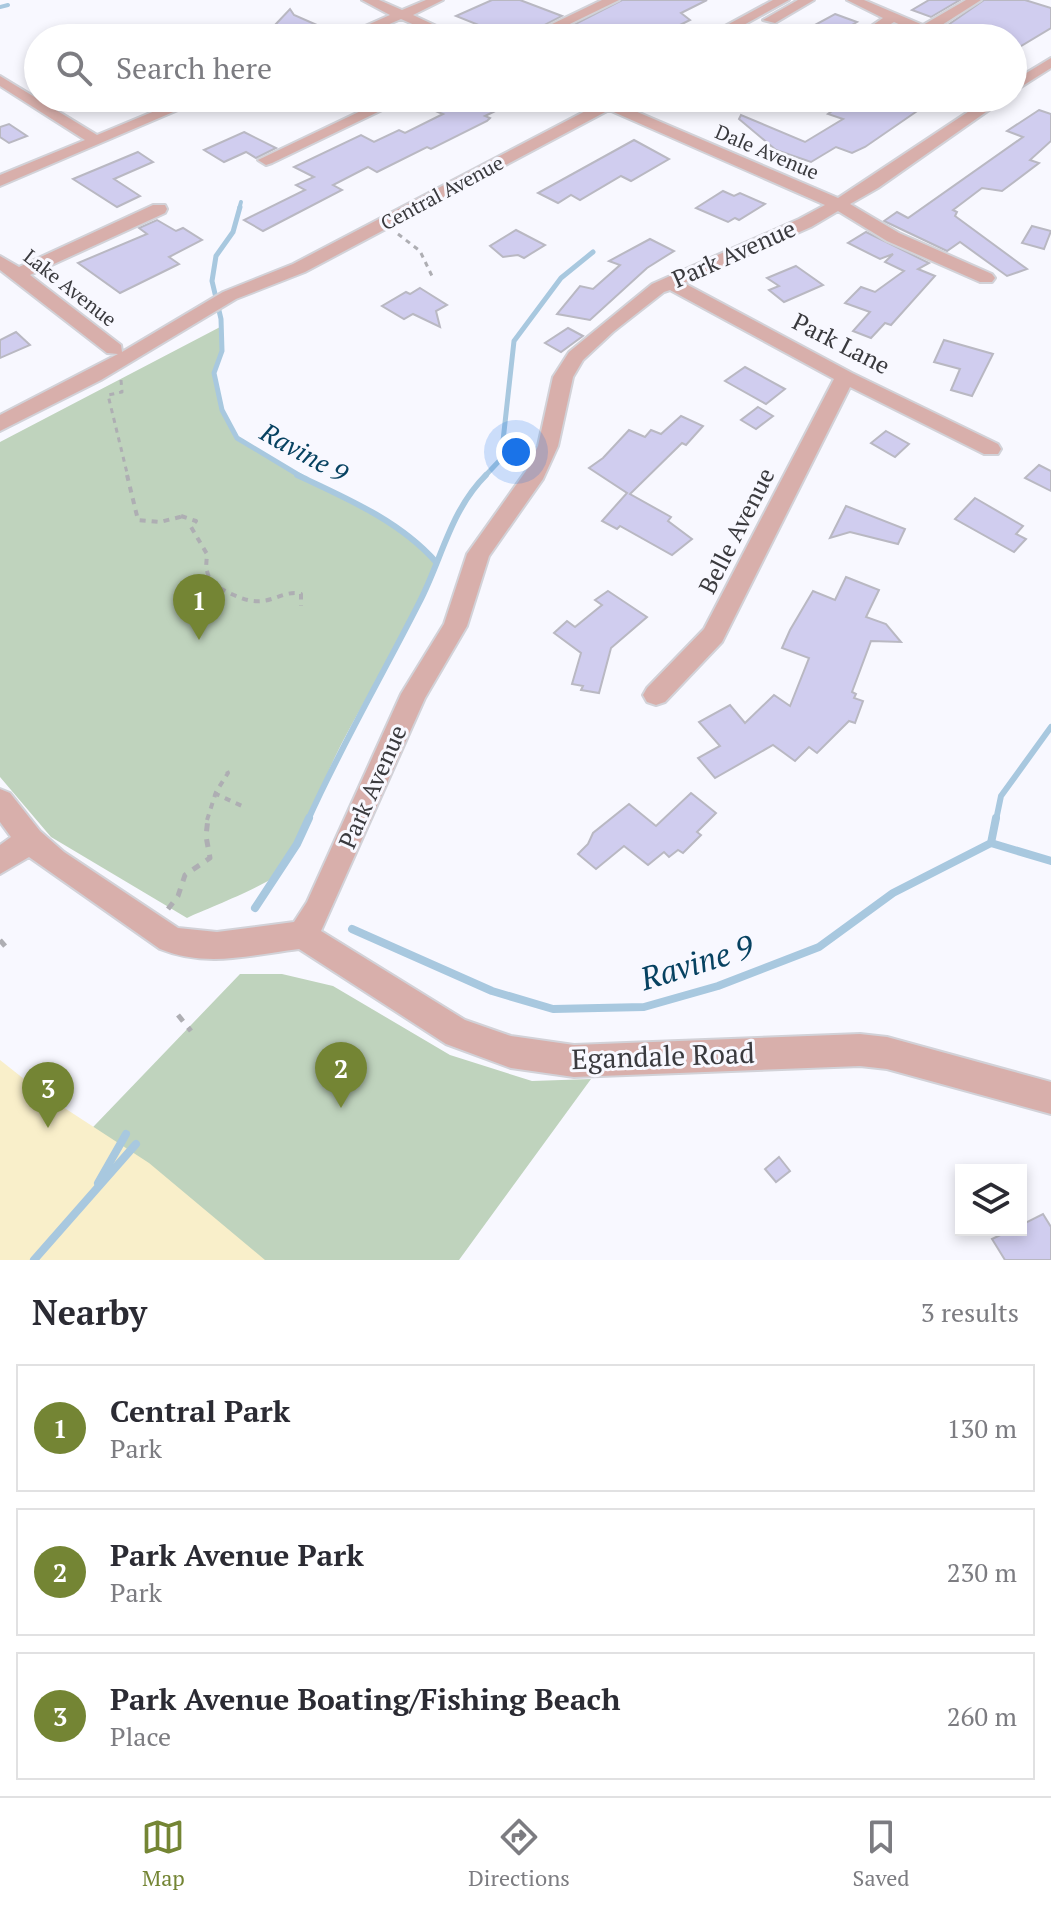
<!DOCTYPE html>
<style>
body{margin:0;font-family:"PT Serif",serif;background:#f2f2f3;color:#2b2b33}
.controls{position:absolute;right:24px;bottom:24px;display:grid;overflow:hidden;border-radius:0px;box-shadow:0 4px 12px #0003}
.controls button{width:72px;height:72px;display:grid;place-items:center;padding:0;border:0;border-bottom:2px solid #e1e1e2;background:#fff;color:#2b2b33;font:40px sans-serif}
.you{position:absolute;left:516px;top:452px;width:28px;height:28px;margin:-20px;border:6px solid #fff;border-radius:50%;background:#1a73e8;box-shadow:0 0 0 12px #1a73e833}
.badge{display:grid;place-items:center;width:52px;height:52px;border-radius:50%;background:#748534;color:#fff;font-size:26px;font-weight:700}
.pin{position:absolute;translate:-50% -66px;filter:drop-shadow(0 2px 4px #0008)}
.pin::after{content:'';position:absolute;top:42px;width:28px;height:24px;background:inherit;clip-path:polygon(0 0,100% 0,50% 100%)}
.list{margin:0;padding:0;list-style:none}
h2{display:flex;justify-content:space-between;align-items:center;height:104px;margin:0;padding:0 32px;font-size:34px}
h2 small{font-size:26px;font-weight:400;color:#7c7c81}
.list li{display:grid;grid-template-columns:52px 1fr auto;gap:24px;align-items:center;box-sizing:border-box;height:128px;margin:0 16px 16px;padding:0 16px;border:2px solid #e1e1e2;border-radius:0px}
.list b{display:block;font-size:30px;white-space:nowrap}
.list p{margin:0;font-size:26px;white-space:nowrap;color:#7c7c81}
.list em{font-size:26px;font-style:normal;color:#7c7c81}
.icon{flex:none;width:44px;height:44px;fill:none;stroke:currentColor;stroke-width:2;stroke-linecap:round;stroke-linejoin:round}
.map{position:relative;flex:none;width:1051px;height:1260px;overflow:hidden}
.search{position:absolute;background:#fff;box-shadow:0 4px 12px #0003;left:24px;right:24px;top:24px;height:88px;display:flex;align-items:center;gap:20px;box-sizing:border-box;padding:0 28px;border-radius:44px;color:#7c7c81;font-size:30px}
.sheet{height:536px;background:#fff}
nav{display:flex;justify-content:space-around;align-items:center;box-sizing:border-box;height:112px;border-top:2px solid #e1e1e2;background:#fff;font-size:22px;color:#7c7c81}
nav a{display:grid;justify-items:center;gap:4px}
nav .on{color:#748534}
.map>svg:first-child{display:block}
</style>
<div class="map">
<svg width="1051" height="1260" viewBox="0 0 1051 1260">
<rect width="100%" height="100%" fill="#f8f8ff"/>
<g fill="#bfd3bd">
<path d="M222,326V351L214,373L222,410L237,438L285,469L343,496L416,539L436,562C409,630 367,692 335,757C317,794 307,840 280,872C269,885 206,909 187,918L51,837L0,777V442Z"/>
<polygon points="240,974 282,974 333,986 450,1055 532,1081 591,1079 459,1260 0,1260 0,1224"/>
</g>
<polygon fill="#f9efca" points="0,1060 43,1094 149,1163 265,1260 0,1260"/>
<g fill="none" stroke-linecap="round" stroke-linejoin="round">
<g stroke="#a8c8df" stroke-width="4">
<polyline points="0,7 8,5"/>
<polyline points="239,209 241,202"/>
</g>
<g stroke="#a8c8df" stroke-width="5">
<polyline points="240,207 233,232 216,256 212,281 221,319 222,351 214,373 222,410 237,438 302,477"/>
<polyline points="484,477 501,459 514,341 561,278 593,252"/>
</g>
<g stroke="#a8c8df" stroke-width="6">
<path d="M297,475C346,498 400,521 436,562"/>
<path d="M308,820C341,746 382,676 419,603C442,559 450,511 486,475"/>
<polyline points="996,820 1001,796 1051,727"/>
</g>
<g stroke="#a8c8df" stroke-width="8">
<polyline points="991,843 1051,861"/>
<polyline points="255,908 297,844 309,818"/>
<polyline points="352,929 492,991 553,1009 644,1007 718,986 819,947 893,893 991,843 996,818"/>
<polyline points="98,1183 126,1134"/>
<polyline points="34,1260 136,1144"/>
</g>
</g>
<g fill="#d0cdef" stroke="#b9b8c2" stroke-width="2">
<polygon points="492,0 520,0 562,16 520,38 511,38 456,16"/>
<polygon points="622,0 707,0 681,13 690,20 654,38 548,38"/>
<polygon points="929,0 960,0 931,17 912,10"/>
<polygon points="984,0 1025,0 1051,8 1051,28 1013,51 1013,38 996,33 988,38 948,25"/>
<polygon points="290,9 294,15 326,29 292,33 275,25"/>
<polygon points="835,14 857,22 845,29 865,38 791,38"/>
<polygon points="477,98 522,98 485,116 490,118 487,121 431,149 427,147 377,172 368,167 333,185 342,190 263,231 244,220 305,190 296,185 314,177 294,167 361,135 374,142 399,130 405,133 443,114 438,112"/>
<polygon points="850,98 936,98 865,147 852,153 836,147 811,162 776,150 739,119 741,115 805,142 843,119 828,114"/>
<polygon points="1039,110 1051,114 1051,141 1030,160 1039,163 1002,191 982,188 953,210 957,212 955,216 1027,269 1007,276 960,242 947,251 884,221 897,212 908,218 1023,137 1007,131"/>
<polygon points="9,124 27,136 9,143 0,137 0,127"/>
<polygon points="244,132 276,148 256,158 246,152 224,162 204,150"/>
<polygon points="634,140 669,159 631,181 621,176 580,200 571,195 558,203 538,193"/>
<polygon points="138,152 153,162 114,179 140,196 117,207 73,179"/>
<polygon points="723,191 734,196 740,193 765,204 739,220 735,218 728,222 696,208"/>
<polygon points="157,220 176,231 183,228 202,240 169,257 179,264 120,293 78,263 147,234 139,228"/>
<polygon points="1032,226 1051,231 1044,249 1022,243"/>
<polygon points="516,230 545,245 524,258 518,255 503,257 490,246"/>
<polygon points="866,232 929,263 918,269 935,276 891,325 885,323 871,338 853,331 870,312 845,303 861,287 875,292 904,271 885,262 893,254 880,259 848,243"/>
<polygon points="650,239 674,251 647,268 590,320 557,314 580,286 593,289 620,265 609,261"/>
<polygon points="796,266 823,285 784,302 769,290 779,286 767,278"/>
<polygon points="420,288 447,305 436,311 440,327 413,314 404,319 382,306 406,292 410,294"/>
<polygon points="568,328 583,336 561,352 545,343"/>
<polygon points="16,332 30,345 0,358 0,340"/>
<polygon points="944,340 993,354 972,396 951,390 960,369 934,362"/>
<polygon points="745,367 785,389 766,404 725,381"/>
<polygon points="758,407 773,416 756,429 741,420"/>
<polygon points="681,416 703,426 686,445 682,443 630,494 671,517 668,521 692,539 672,555 620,526 617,529 602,521 627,493 589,468 603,458 629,430 645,437 651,430 661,434"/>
<polygon points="886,431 909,444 895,457 871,443"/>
<polygon points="1039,465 1051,471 1051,491 1025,478"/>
<polygon points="975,498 1023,526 1016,534 1026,539 1014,552 955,519"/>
<polygon points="846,506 905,529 898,544 850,532 830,538"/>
<polygon points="846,577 879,590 866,617 886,624 901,642 871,641 852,692 856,694 854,698 863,701 855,723 849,721 817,753 809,747 795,761 773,745 715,778 698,758 720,746 699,722 730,705 745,723 774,695 790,706 809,658 782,648 790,630 813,591 835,600"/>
<polygon points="608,591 647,617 611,648 599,693 581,690 583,686 572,684 581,653 554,633 567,621 575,627 602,605 595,600"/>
<polygon points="691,793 716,813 697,832 701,835 683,853 678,850 669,857 664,852 648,865 624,846 596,869 578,854 588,844 593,833 629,804 656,826"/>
<polygon points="779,1157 790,1171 776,1182 765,1169"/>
<polygon points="1043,1214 1051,1227 1051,1260 1005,1260 992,1239 1011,1230 1021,1230 1021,1225"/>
</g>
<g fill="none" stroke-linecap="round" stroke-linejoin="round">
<g stroke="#d2d2d8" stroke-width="4">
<g id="minor">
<polygon points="362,0 379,0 402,10 426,0 443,0 413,15 462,38 444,38 401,19 357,38 338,38 390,15"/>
<polygon points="602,0 619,0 541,38 523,38"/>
<polygon points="773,0 789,0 720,38 703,38"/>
<polygon points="798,0 814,0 775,23 763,20"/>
<polygon points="847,0 864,0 923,25 966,0 981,0 934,30 948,38 930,38 894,22 886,27 898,35 886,38 870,27 883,18"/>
<polygon points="1051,58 1051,68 1013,92 1013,81"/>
<polygon points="0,76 97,135 186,98 206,98 0,186 0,175 85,140 0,86"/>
<polygon points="388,98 407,98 272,163 266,165 258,160"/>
<path d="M595,98H629L621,105L838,198L989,98H1006L878,188L850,204L899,233L992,274L995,278L992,282H980L887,241L838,211L811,227L684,283L852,373L998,444L1001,449L998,454H984L850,387L722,642L665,702L656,705L647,702L643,695L647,688L704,629L834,379L670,290L664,292L613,332L583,360L573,377L558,446L543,479L489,556L467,626L425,698L321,931L465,1020L511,1036L574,1045L860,1034L887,1037L1051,1082V1114L887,1069L860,1066L574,1077L511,1068L446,1044L299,949C250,955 207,968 160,949L29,857L0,874V845L11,837L0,822V789L10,793L40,831L64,852L178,928L217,932L294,922L307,902L401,694L444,624L467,554L526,471L538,446L553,377L569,352L652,284L799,219L825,205L609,110L305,272L236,299L101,380L0,431V415L118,354L107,353L0,270V256L19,267L153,205H165L167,209L165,213L30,275L121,345L122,352L223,292L293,264L597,105L593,101Z"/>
</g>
</g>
<g stroke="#aeaeb3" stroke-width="3" stroke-dasharray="5 5" stroke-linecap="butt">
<polyline points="398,234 420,251 432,276"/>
<polyline points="121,380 122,392 108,395 128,477"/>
</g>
<g stroke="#aeaeb3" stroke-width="4" stroke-dasharray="6 6" stroke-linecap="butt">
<polyline points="127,475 138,520 160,522 184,516"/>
<path d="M181,516L196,521L191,527L207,554L206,568L211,584C227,591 244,603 262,601C275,600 288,590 301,594V606"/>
<polyline points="214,793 244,807"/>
<polyline points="207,820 216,792 228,773 226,769"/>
</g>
<g stroke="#aeaeb3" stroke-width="5" stroke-dasharray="8 8" stroke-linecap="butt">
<polyline points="168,909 178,896 185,875 210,858 206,836 208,818"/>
<polyline points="0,940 10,952"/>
<polyline points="178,1015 191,1031"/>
</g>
<use href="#minor" fill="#d8afab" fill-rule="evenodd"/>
</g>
<g text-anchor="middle" stroke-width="6" stroke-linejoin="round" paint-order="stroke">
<g font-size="20" fill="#3a3a3e" stroke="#f8f8ff">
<text transform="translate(767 152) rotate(23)" y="7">Dale Avenue</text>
<text transform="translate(442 193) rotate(-28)" y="7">Central Avenue</text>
<text transform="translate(70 288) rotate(38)" y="7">Lake Avenue</text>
</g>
<g font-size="24" fill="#3a3a3e" stroke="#f8f8ff">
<text transform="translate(734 254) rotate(-24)" y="8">Park Avenue</text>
<text transform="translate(841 344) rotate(27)" y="8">Park Lane</text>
<text transform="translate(737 531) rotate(-63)" y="8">Belle Avenue</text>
<text transform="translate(373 787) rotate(-66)" y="8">Park Avenue</text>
</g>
<g font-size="26" font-style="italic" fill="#074261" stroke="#f8f8ff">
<text transform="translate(304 453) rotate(29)" y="9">Ravine 9</text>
</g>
<g font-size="28" fill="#3a3a3e" stroke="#f8f8ff">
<text transform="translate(663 1056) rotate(-2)" y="10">Egandale Road</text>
</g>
<g font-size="32" font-style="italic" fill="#074261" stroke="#f8f8ff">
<text transform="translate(697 963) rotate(-17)" y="11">Ravine 9</text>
</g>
</g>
</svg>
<div class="controls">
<button><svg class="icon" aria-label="layers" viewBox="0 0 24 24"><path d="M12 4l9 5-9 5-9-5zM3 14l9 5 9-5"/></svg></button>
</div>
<div class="you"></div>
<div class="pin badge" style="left:199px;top:640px">1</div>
<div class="pin badge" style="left:341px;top:1108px">2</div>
<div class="pin badge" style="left:48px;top:1128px">3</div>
<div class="search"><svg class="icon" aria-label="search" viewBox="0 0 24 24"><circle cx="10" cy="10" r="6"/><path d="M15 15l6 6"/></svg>Search here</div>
</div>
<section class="sheet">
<h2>Nearby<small>3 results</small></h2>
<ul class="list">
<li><span class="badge">1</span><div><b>Central Park</b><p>Park</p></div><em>130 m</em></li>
<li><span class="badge">2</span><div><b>Park Avenue Park</b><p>Park</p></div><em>230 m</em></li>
<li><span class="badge">3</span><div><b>Park Avenue Boating/Fishing Beach</b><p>Place</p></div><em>260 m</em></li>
</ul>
</section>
<nav>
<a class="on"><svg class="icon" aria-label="map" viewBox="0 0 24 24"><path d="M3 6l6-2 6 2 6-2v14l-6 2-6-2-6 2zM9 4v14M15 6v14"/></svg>Map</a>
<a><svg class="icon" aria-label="directions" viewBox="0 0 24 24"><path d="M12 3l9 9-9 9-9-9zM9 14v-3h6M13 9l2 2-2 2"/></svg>Directions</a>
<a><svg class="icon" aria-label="saved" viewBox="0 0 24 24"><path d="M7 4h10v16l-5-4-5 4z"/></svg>Saved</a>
</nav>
